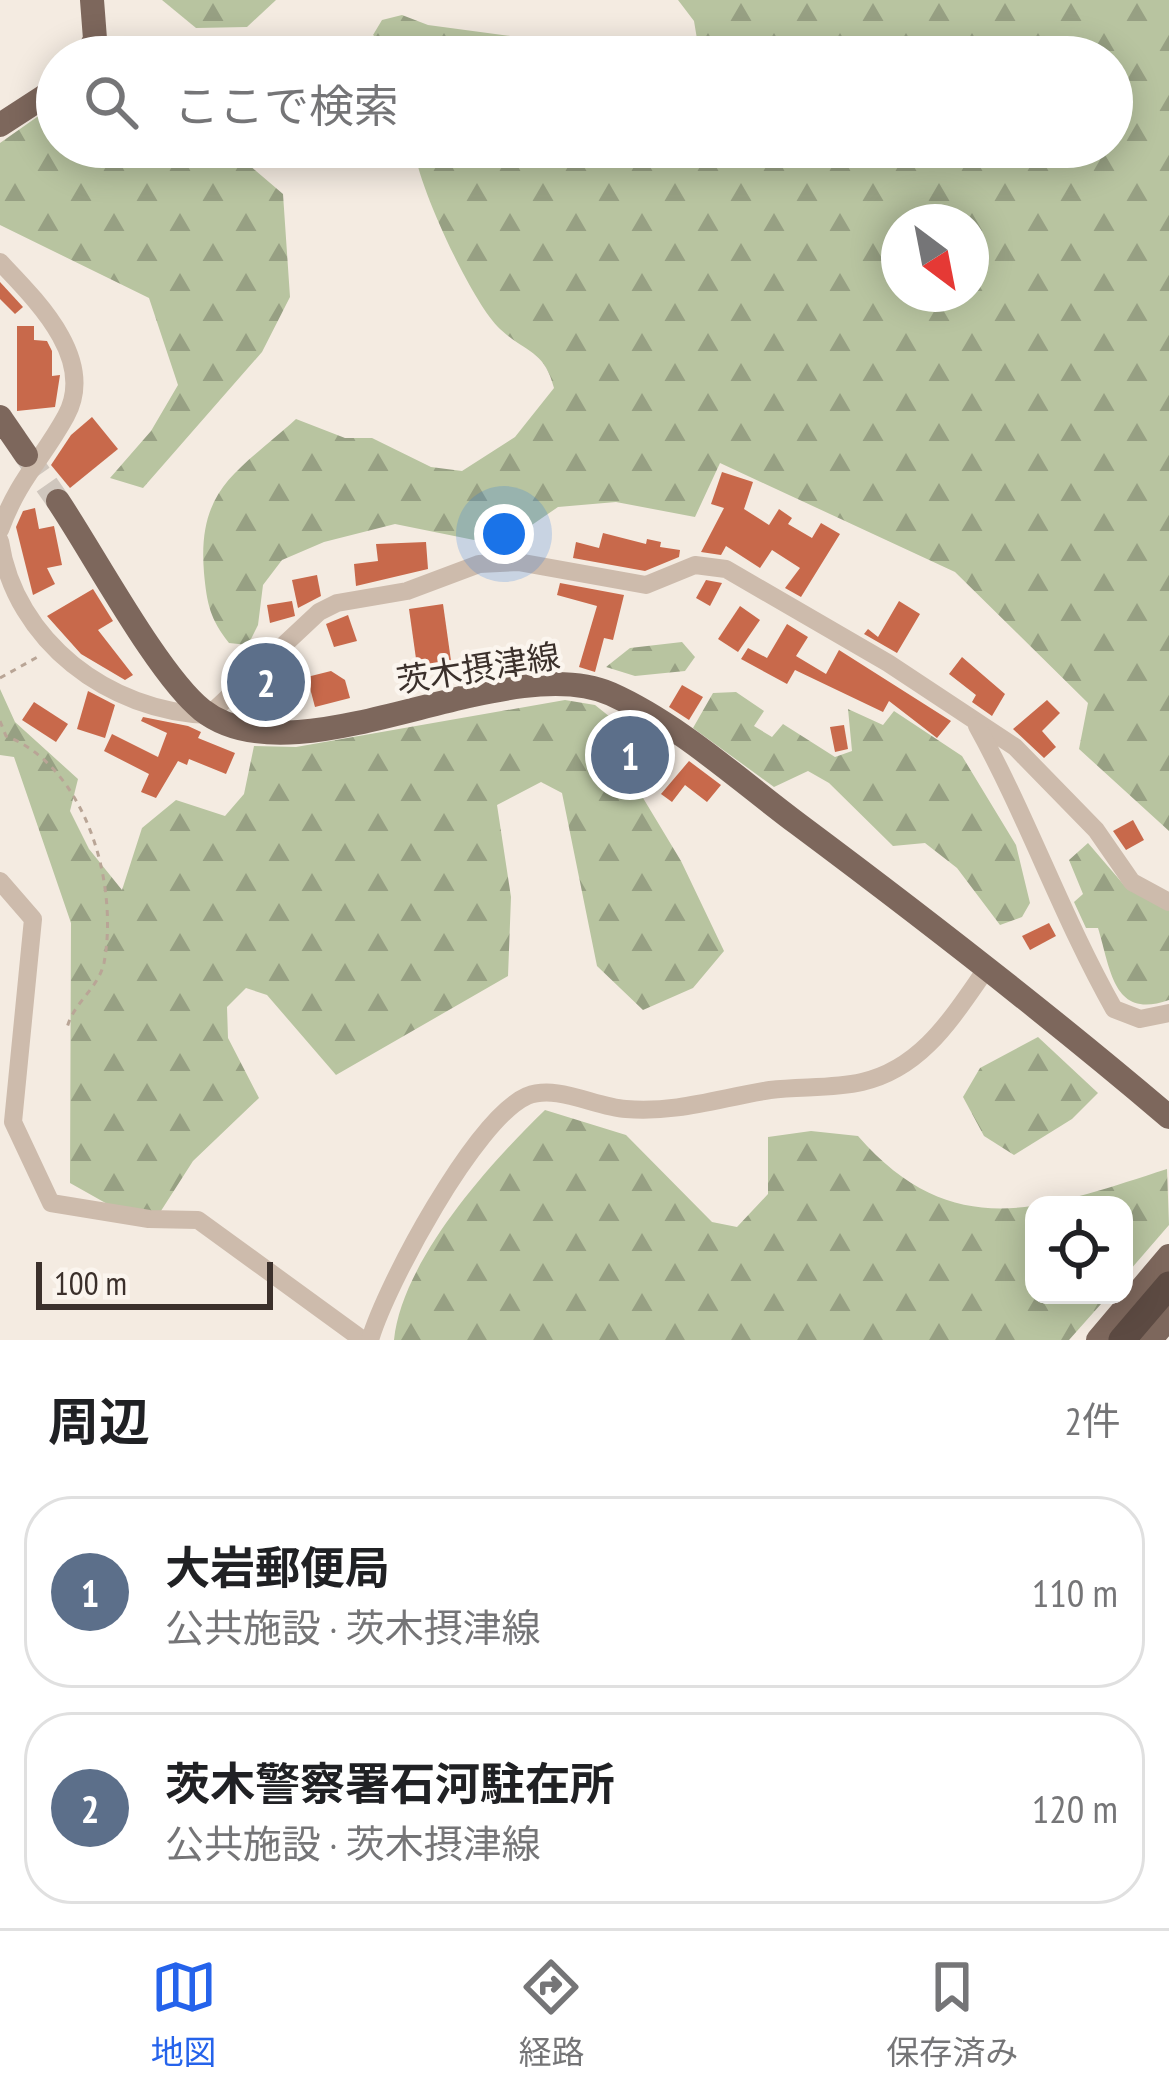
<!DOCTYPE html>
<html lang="ja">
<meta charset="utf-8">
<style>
body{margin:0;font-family:"PT Sans Narrow","Noto Sans JP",sans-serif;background:#f6f6f6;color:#202124}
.controls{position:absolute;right:36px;bottom:36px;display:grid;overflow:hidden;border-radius:24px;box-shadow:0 6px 30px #0003}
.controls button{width:108px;height:108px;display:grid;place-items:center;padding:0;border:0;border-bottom:3px solid #e0e0e0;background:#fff;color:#202124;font:60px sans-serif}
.compass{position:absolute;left:881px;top:204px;width:108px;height:108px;border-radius:50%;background:#fff;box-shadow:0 6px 30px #0003;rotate:148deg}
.scale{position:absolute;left:36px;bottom:30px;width:237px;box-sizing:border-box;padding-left:12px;border:6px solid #3b302b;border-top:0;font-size:33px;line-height:42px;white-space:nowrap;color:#3b302b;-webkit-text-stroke:9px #fbf5ee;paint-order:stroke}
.you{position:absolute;left:504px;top:534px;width:42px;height:42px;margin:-30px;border:9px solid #fff;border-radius:50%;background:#1a73e8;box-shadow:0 0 0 18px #1a73e833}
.badge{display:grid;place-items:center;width:78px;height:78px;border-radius:50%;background:#2563eb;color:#fff;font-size:39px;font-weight:700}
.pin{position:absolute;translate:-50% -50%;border:6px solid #fff;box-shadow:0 3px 12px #0006}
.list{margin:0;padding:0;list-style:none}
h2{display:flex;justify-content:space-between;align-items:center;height:156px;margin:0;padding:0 48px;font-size:51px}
h2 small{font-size:39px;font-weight:400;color:#757577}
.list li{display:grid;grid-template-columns:78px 1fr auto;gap:36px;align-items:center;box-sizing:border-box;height:192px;margin:0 24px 24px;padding:0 24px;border:3px solid #e0e0e0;border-radius:48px}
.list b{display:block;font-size:45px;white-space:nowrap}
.list p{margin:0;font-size:39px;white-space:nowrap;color:#757577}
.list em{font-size:39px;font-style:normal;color:#757577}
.icon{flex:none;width:66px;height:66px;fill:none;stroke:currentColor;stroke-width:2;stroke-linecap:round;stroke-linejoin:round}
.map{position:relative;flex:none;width:1169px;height:1340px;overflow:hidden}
.search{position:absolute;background:#fff;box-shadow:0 6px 30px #0003;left:36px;right:36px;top:36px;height:132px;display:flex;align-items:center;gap:30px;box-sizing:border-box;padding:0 42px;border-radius:66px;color:#757577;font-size:45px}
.sheet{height:588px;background:#fff}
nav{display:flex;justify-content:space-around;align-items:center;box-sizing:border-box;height:168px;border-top:3px solid #e0e0e0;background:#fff;font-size:33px;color:#757577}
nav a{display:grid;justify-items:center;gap:6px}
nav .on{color:#2563eb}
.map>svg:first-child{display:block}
</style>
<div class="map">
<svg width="1169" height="1340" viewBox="0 0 1169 1340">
<defs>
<pattern id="forest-firs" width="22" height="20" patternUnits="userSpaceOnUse" patternTransform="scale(3)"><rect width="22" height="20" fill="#b8c4a0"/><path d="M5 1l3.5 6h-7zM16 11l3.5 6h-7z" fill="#97a083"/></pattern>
</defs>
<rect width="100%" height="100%" fill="#f4ebe1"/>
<g fill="url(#forest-firs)" fill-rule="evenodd">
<polygon points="162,0 276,0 247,27 196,28"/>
<path d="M678,0H1169V831L1079,749L1088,703L955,572L720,463L695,517L616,502L558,507L526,529L479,541L395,524L324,542L282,560L263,585L258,625L248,645L229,643C210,619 207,604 204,573C197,487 238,472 296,419L345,438H372L431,467L462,471L515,437L554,388C544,350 527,354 500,329C472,303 417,184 414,147H1112V57H700L694,21ZM899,222H971V294H899Z"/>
<polygon points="402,15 428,25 510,36 554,57 400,57 373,35 382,20"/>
<polygon points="57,103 57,147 228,147 283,194 290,297 262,352 143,488 110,478 151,431 178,385 149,298 0,225 0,143"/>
<polygon points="682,642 695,657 685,671 635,676 606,667 630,648"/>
<polygon points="0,689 15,722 78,779 70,811 89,849 122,890 142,828 176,800 225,816 244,794 254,746 296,747 565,700 595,705 649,748 631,778 681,861 724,951 693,988 643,1010 597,966 562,793 541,782 497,805 511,897 508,976 336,1075 267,995 246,988 227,1007 228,1038 259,1098 193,1161 150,1228 70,1183 71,923 14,757 0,755"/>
<polygon points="736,692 764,711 754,726 772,737 783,724 835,757 852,751 848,709 883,725 894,711 962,756 1016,845 1030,903 1022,917 1000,925 957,868 925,843 893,846 829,783 808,771 774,787 693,728 713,693"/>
<path d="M1088,843L1124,885L1169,908V1000C1113,1020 1111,970 1098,928H1086L1074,902L1083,894L1069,860Z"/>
<polygon points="1038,1037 1098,1093 1072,1119 1014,1155 984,1136 963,1097 980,1068"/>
<path d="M545,1110L626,1135L712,1222L737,1227L768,1194V1137L811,1131L858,1136C954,1246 1045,1208 1167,1169L1169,1225L1124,1277V1205H1034V1295H1109L1069,1340H394C402,1261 489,1164 545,1110Z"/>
</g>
<g fill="#c8694b">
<polygon points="0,282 23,307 15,314 0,299"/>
<polygon points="17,326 34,326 34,340 47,341 52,351 52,376 60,375 55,407 17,411"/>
<polygon points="92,417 118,449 70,488 51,465 71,435"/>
<polygon points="722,472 753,482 744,509 769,525 779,509 792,518 788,524 812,538 821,523 840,534 801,597 785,588 800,568 772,550 760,568 726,546 721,555 701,552 724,508 711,504"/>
<polygon points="35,508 39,529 54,526 62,565 47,568 55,584 33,595 16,527 23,511"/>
<polygon points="603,533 646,544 647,539 661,542 660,547 680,550 679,557 645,571 573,558 576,542 599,548"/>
<polygon points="426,542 428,569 356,586 354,564 378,561 376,544"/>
<polygon points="317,575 321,596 298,608 292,580"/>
<polygon points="706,580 722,583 710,606 696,598"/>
<polygon points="560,583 624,595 613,640 604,638 595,672 579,667 597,606 557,595"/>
<polygon points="93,589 113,621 98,630 133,675 125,680 81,654 47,616"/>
<polygon points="292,601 295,616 270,623 267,605"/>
<polygon points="899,601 920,614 897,653 864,634 868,629 878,637"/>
<polygon points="443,604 452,668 418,673 409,609"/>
<polygon points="740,606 760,620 738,652 718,639"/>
<polygon points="348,615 357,641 334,647 326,624"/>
<polygon points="787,624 808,637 796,656 826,674 839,650 951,721 937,738 889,701 883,712 795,670 787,684 741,659 748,648 767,658"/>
<polygon points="297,652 305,662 293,682 276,672"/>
<polygon points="962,657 1005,694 992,716 972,702 976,695 949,674"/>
<polygon points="331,671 345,680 350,698 315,707 307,677"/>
<polygon points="682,685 703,697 689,720 669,707"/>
<polygon points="262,690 285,690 284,708 262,708"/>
<polygon points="88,691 115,705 105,738 77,729"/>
<polygon points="1047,700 1060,713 1042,731 1056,747 1044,758 1013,729"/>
<polygon points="34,702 68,724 56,742 22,720"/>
<polygon points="143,717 188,726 201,732 198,738 235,753 226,774 189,759 187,765 178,761 156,798 141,792 149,774 104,751 112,734 158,757 167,733 141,721"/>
<polygon points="844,725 848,749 835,752 830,727"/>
<polygon points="689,761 721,785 707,802 685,785 672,802 661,794"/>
<polygon points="1133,820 1144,840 1126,850 1113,831"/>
<polygon points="1049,923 1056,936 1030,950 1022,936"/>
</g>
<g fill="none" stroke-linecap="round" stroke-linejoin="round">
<polyline stroke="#cfc6bd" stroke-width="24" stroke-dasharray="24 12" stroke-linecap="butt" points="26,455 58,501"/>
<g stroke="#b9a596" stroke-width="3" stroke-dasharray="6 6" stroke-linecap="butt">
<polyline points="0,678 41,655"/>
<path d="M0,721L6,736C86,767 119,884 104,963C98,989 73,1003 67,1028"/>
</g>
<g stroke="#cdbbac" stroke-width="18">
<path d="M0,262C36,300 97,359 66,416C42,460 19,478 0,530"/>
<path d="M0,541C15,641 109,712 209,715L319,612L337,603L407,591L479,564L518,562L646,585L695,565L726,569L888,663L1015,747L1096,830L1132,882L1169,902"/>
<path d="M977,726C1028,818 1062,917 1114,1009L1140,1019L1169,1013"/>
<polyline points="0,881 33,919 13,1122 51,1203 149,1219 198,1220 363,1340"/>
<path d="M370,1340C386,1285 475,1119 527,1096C557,1084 595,1107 626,1109C678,1113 719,1098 770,1090C800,1086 832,1089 862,1082C923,1068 953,1016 987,968"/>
</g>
<g stroke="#7d675c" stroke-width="24">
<polyline points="86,57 95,39 92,0"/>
<polyline points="0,125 57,88"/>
<polyline points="0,417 26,455"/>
<path d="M58,501C93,553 158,675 202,710C297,785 504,647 611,694C678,724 739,780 798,824C924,918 1049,1015 1169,1117"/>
<polyline points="1098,1340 1169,1256"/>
<polyline points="1150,1340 1169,1318"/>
</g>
<polyline stroke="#5c4a42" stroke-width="27" points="1122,1340 1169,1285"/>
</g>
<g text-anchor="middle" stroke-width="9" stroke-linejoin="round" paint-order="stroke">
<g font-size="33" fill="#3b302b" stroke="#fbf5ee">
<text transform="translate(478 668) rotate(-9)" y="12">茨木摂津線</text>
</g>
</g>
</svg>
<div class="controls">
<button><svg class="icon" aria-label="locate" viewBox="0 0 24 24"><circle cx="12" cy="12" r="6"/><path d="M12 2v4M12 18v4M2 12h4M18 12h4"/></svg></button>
</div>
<svg class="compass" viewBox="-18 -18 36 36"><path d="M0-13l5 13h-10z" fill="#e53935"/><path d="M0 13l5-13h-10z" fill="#757577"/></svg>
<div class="scale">100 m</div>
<div class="you"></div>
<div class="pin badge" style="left:630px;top:755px;background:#5c6f8a">1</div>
<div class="pin badge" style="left:266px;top:682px;background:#5c6f8a">2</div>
<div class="search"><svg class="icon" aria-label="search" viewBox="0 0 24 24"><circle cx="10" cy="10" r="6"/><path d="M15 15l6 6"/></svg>ここで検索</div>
</div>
<section class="sheet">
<h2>周辺<small>2件</small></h2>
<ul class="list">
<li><span class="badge" style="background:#5c6f8a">1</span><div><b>大岩郵便局</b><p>公共施設 · 茨木摂津線</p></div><em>110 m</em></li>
<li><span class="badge" style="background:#5c6f8a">2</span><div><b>茨木警察署石河駐在所</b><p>公共施設 · 茨木摂津線</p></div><em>120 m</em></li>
</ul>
</section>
<nav>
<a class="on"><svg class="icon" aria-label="map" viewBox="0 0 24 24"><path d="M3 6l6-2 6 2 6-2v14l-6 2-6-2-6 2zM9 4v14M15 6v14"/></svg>地図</a>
<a><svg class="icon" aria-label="directions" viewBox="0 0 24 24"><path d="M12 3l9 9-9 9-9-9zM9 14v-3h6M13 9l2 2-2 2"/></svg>経路</a>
<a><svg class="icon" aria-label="saved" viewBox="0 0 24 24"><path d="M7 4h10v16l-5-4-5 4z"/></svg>保存済み</a>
</nav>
